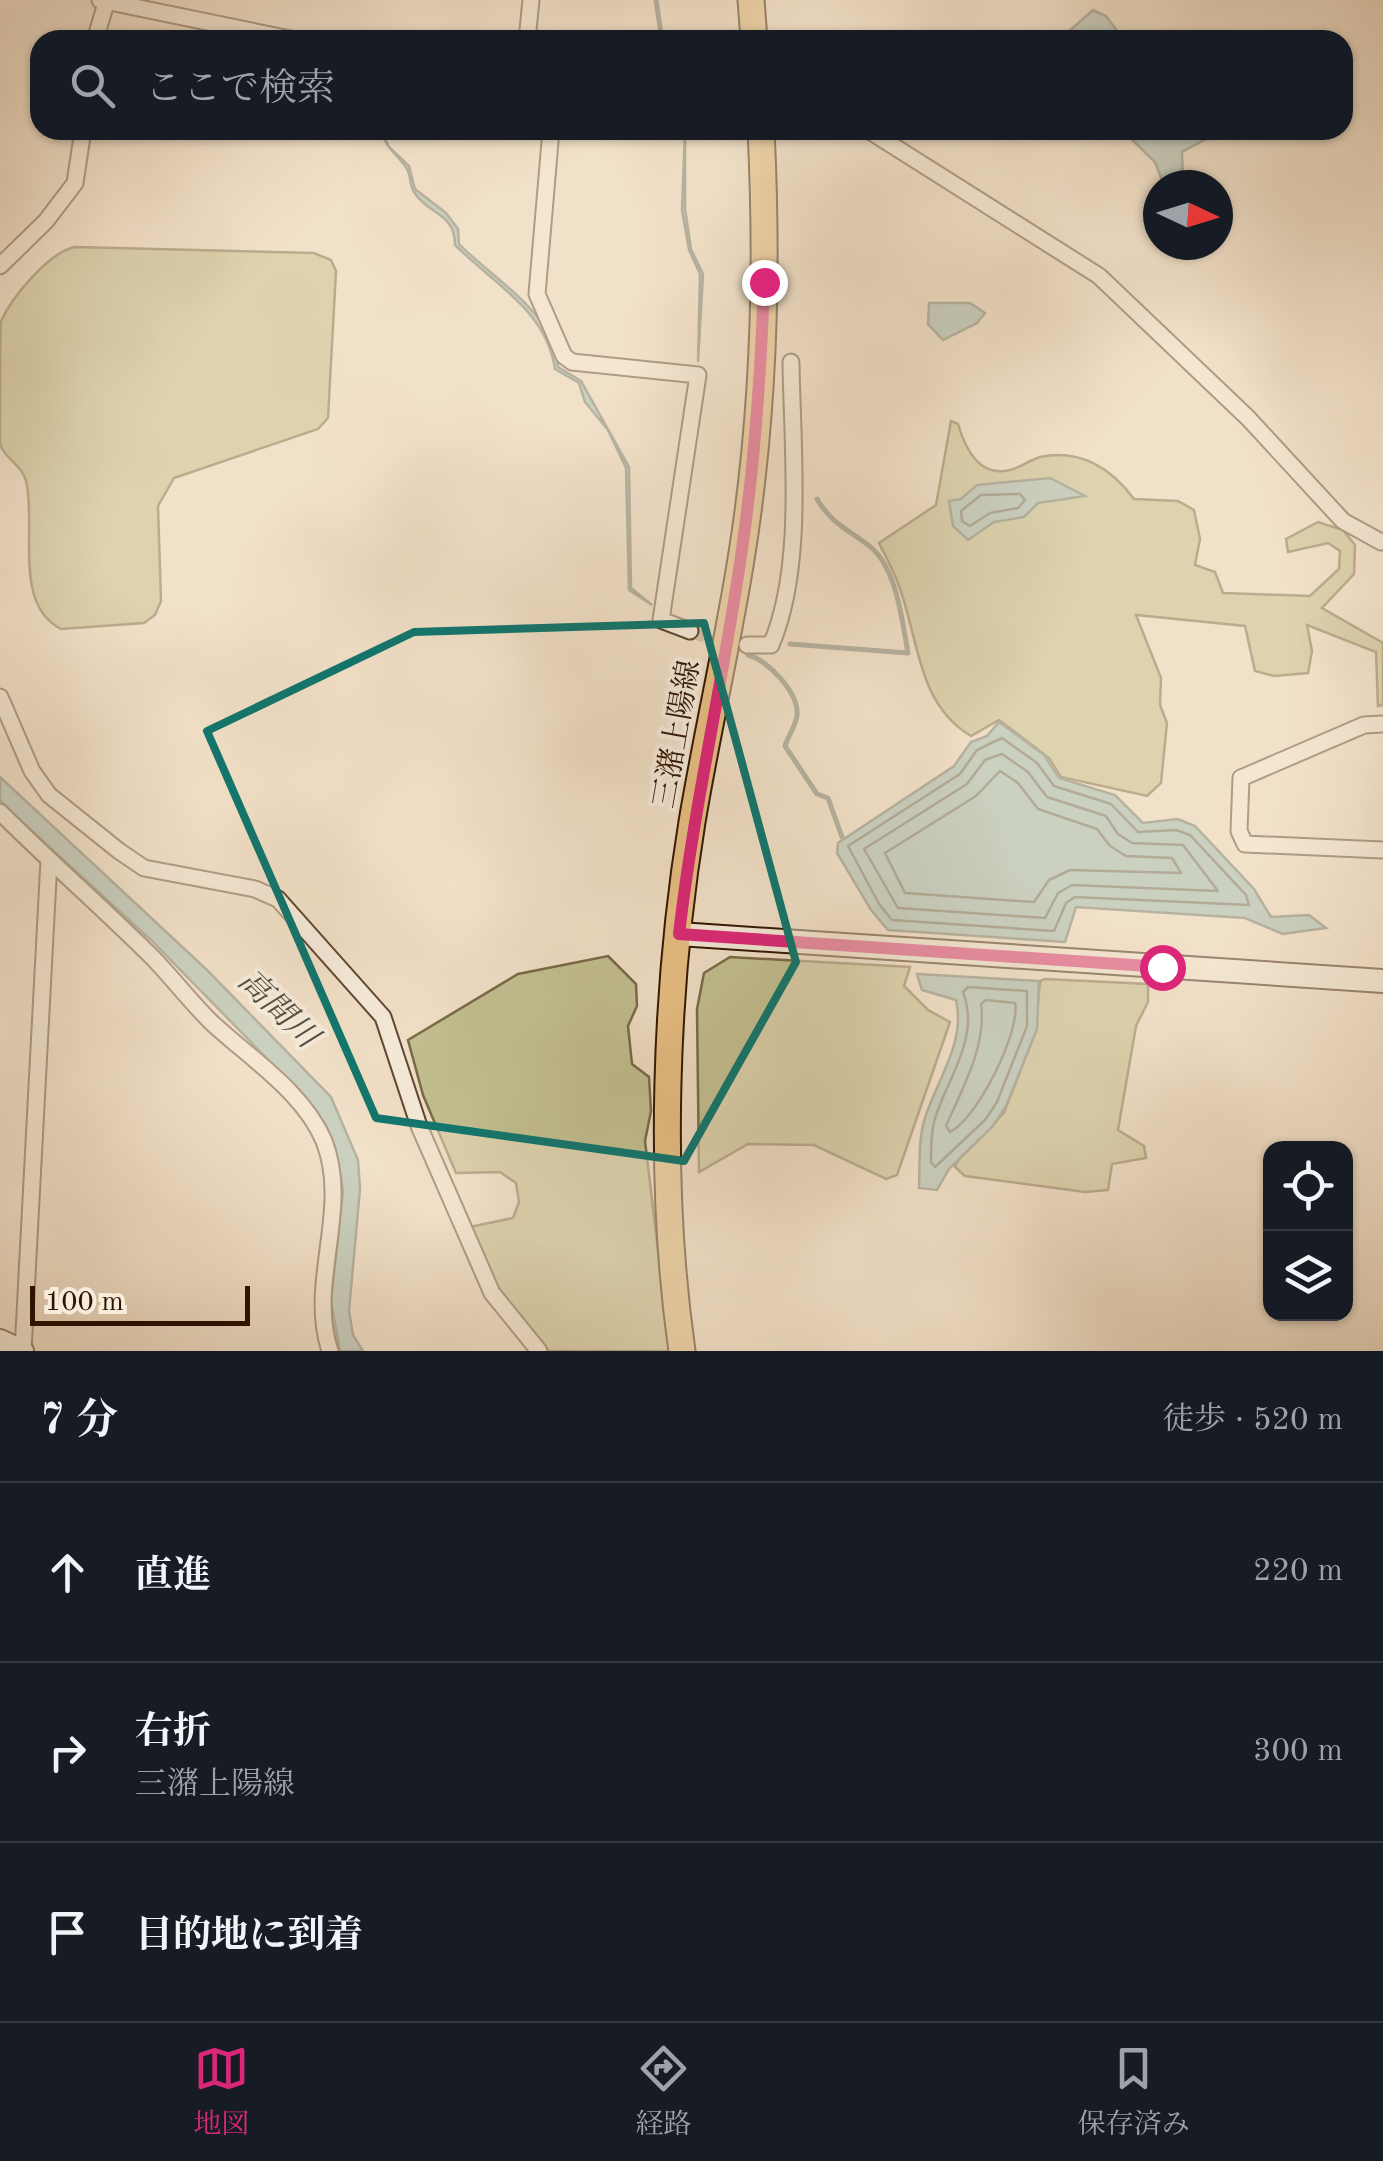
<!DOCTYPE html>
<html lang="ja">
<meta charset="utf-8">
<style>
body{margin:0;font-family:"Old Standard TT","Noto Serif JP",serif;background:#242831;color:#f1f3f6}
.controls{position:absolute;right:30px;bottom:30px;display:grid;overflow:hidden;border-radius:20px;box-shadow:0 2px 8px #0004}
.controls button{width:90px;height:90px;display:grid;place-items:center;padding:0;border:0;border-bottom:2px solid #363941;background:#171b24;color:#f1f3f6;font:50px sans-serif}
.compass{position:absolute;left:1143px;top:170px;width:90px;height:90px;border-radius:50%;background:#171b24;box-shadow:0 2px 8px #0004;rotate:94deg}
.scale{position:absolute;left:30px;bottom:25px;width:220px;box-sizing:border-box;padding-left:10px;border:5px solid #301400;border-top:0;font-size:28px;line-height:35px;white-space:nowrap;color:#301400;-webkit-text-stroke:8px #f7ecdc;paint-order:stroke}
.stop{position:absolute;width:30px;height:30px;margin:-22px;border:8px solid #db2777;border-radius:50%;background:#fff}
.stop.end{background:#db2777;border-color:#fff;box-shadow:0 2px 10px #0008}
.list{margin:0;padding:0;list-style:none}
h2{display:flex;justify-content:space-between;align-items:center;height:130px;margin:0;padding:0 40px;font-size:42px}
h2 small{font-size:32px;font-weight:400;color:#9ea1a6}
.list li{display:grid;grid-template-columns:65px 1fr auto;gap:30px;align-items:center;box-sizing:border-box;height:180px;padding:0 40px;border-top:2px solid #363941}
.list b{display:block;font-size:38px;white-space:nowrap}
.list p{margin:0;font-size:32px;white-space:nowrap;color:#9ea1a6}
.list em{font-size:32px;font-style:normal;color:#9ea1a6}
.icon{flex:none;width:55px;height:55px;fill:none;stroke:currentColor;stroke-width:2;stroke-linecap:round;stroke-linejoin:round}
.map{position:relative;flex:none;width:1383px;height:1351px;overflow:hidden}
.search{position:absolute;background:#171b24;box-shadow:0 2px 8px #0004;left:30px;right:30px;top:30px;height:110px;display:flex;align-items:center;gap:25px;box-sizing:border-box;padding:0 35px;border-radius:30px;color:#9ea1a6;font-size:38px}
.sheet{height:670px;background:#171b24}
nav{display:flex;justify-content:space-around;align-items:center;box-sizing:border-box;height:140px;border-top:2px solid #363941;background:#171b24;font-size:28px;color:#9ea1a6}
nav a{display:grid;justify-items:center;gap:5px}
nav .on{color:#db2777}
.map>svg:first-child{display:block}
</style>
<div class="map">
<svg width="1383" height="1351" viewBox="0 0 1383 1351">
<rect width="100%" height="100%" fill="#f2e1c9"/>
<filter id="stains"><feTurbulence type="fractalNoise" baseFrequency=".002" numOctaves="4"/><feColorMatrix values="0 0 0 0 .2 0 0 0 0 .09 0 0 0 0 .02 0 0 0 .5 -.17"/></filter>
<radialGradient id="worn" r=".72"><stop offset=".6" stop-color="#630" stop-opacity="0"/><stop offset="1" stop-color="#630" stop-opacity=".3"/></radialGradient>
<g fill="#c3c091" stroke="#7a6a48" stroke-width="2.5">
<path d="M75,247L314,253L331,260L336,271L328,418L318,429L174,478L158,506L161,601L155,615L144,623L61,629C12,604 37,526 26,481C22,465 3,457 0,444C0,433 0,329 1,321C12,297 49,252 75,247Z"/>
<path d="M951,421L958,424C965,448 979,478 1010,470C1021,467 1030,460 1040,457C1080,448 1112,469 1134,499L1178,501L1194,510L1200,539L1195,565L1215,572L1223,593L1310,596L1339,569L1340,551L1328,543L1288,552L1286,539L1318,522L1343,530L1355,545L1354,574L1322,608L1383,643V705L1378,706L1376,652L1307,625L1312,651L1308,673L1274,676L1255,671L1245,626L1136,615L1161,678L1160,705L1167,723L1161,783L1147,796L1061,777L1049,758L999,720L971,736C917,704 919,639 899,586C894,571 886,557 879,543L936,505Z"/>
<polygon points="608,956 636,984 637,1006 628,1026 632,1064 649,1077 651,1111 645,1141 670,1351 548,1351 502,1297 470,1227 513,1218 519,1202 516,1183 500,1172 456,1173 423,1095 408,1040 518,974"/>
<polygon points="730,957 910,967 904,986 928,1010 950,1022 897,1175 886,1179 814,1145 748,1144 699,1172 697,1009 704,973"/>
<polygon points="1045,979 1148,984 1148,1002 1136,1026 1118,1130 1144,1146 1146,1158 1112,1164 1108,1190 1085,1192 965,1176 955,1167 960,1156 1004,1113 1035,1033 1040,981"/>
</g>
<g fill="#9bbdb9" stroke="#70796f" stroke-width="2.5">
<polygon points="1093,10 1106,16 1124,40 1059,40"/>
<path d="M381,130L389,147L409,166L415,189L446,213L458,229L459,244C496,282 552,309 558,367L581,381L629,467L631,588L652,605L629,590L626,468L608,430L585,402L579,383L555,369C546,310 495,285 455,245C455,212 429,216 414,192C409,185 411,175 407,169C397,153 386,150 381,130Z"/>
<polygon points="685,130 685,209 691,249 703,274 698,362 700,274 689,250 682,210"/>
<polygon points="1122,130 1221,130 1221,131 1182,152 1183,185 1164,185 1155,162"/>
<polygon points="929,303 970,303 985,313 977,323 943,340 928,324"/>
<polygon points="1050,478 1085,496 1038,503 1024,517 994,522 968,540 953,526 949,501 961,499 977,485"/>
<polygon points="999,722 1044,755 1059,778 1115,795 1143,823 1178,819 1195,826 1254,889 1271,917 1309,915 1326,928 1283,934 1245,918 1076,907 1065,942 888,930 871,910 837,853 838,843 954,766 971,742 987,736"/>
<polygon points="0,777 207,970 331,1097 358,1160 360,1189 349,1311 353,1335 363,1351 340,1351 331,1302 343,1190 335,1147 326,1126 293,1085 152,941 11,812 0,800"/>
<path d="M917,974L1039,981L1037,1029L1006,1106L993,1126L949,1169L937,1190L919,1188C920,1166 918,1139 925,1118C937,1080 966,1042 956,1000L922,990Z"/>
</g>
<g fill="none" stroke-linecap="round" stroke-linejoin="round">
<g stroke="#66685c" stroke-width="2.5">
<polygon points="1020,494 1025,500 1018,508 990,513 970,526 962,521 961,511 981,495"/>
<polygon points="1002,738 1037,763 1054,786 1111,804 1138,832 1176,830 1190,835 1246,895 1249,905 1075,897 1066,903 1054,931 892,920 879,904 848,846 960,774 977,750"/>
<polygon points="1002,754 1028,772 1047,797 1106,816 1118,834 1132,843 1183,845 1218,891 1072,885 1058,893 1045,918 898,908 864,849 967,784 985,760"/>
<polygon points="1000,771 1018,783 1038,809 1097,829 1110,846 1126,856 1172,858 1181,873 1070,870 1049,880 1034,902 905,893 885,853 976,796"/>
<path d="M968,987L1027,991V1026L997,1102L985,1120L935,1167L931,1162C931,1149 931,1134 934,1122C946,1079 981,1039 963,992Z"/>
<path d="M986,1000L1015,1003C1021,1031 977,1119 950,1132L946,1126C962,1089 987,1045 981,1004Z"/>
</g>
<g stroke="#70796f" stroke-width="5">
<polyline points="656,0 662,40"/>
<path d="M790,644L908,653C902,621 897,566 868,545C847,529 831,523 817,499"/>
<path d="M748,655C768,660 799,693 797,715C796,726 788,736 785,746L817,794L828,798L842,837"/>
</g>
<polyline stroke="#d5c2ab" stroke-width="15" stroke-dasharray="15 8" stroke-linecap="butt" points="690,631 733,641"/>
<g stroke="#604732" stroke-width="19">
<g id="street">
<polyline points="100,0 295,40"/>
<polyline points="95,40 107,0"/>
<polyline points="527,40 531,0"/>
<polyline points="551,130 537,294 564,356 572,362 698,375 661,620 690,631"/>
<polyline points="868,130 1099,276 1248,418 1343,521 1381,542"/>
<polyline points="0,266 46,221 75,183 83,130"/>
<path d="M747,645H771C805,566 792,448 791,362"/>
<polyline points="0,697 32,771 49,795 119,851 144,868 255,889 278,899 383,1017 419,1126 492,1293 539,1351"/>
<polyline points="1383,724 1364,725 1241,778 1239,831 1245,844 1383,850"/>
<path d="M0,812C50,862 104,909 154,959C173,979 190,1001 210,1021C248,1057 303,1091 324,1141C351,1210 307,1282 330,1351"/>
<polyline points="23,1351 49,860"/>
</g>
</g>
<g stroke="#301400" stroke-width="26">
<g id="secondary">
<polyline points="679,934 1383,981"/>
<polyline points="0,1341 22,1351"/>
</g>
</g>
<g stroke="#301400" stroke-width="29">
<g id="primary">
<polyline points="751,0 754,40"/>
<path d="M682,1351C658,1184 665,988 692,822C707,732 728,643 742,553C764,414 768,271 761,130"/>
</g>
</g>
<use href="#street" stroke="#f7ecdc" stroke-width="15"/>
<use href="#secondary" stroke="#f7ecdc" stroke-width="22"/>
<use href="#primary" stroke="#e9c084" stroke-width="25"/>
</g>
<g fill="none" stroke-linecap="round" stroke-linejoin="round">
<path stroke="#db2777" stroke-width="12" d="M764,282C761,371 755,460 742,549C724,678 694,804 679,934L1162,967"/>
</g>
<path d="M0 0H1383V1351H0ZM704,623L796,962L684,1161L376,1118L207,731L414,632Z" fill="#f2e1c9" fill-opacity=".55" fill-rule="evenodd"/>
<path fill="none" stroke="#0f766e" stroke-width="8" stroke-linejoin="round" d="M704,623L796,962L684,1161L376,1118L207,731L414,632Z"/>
<g text-anchor="middle" stroke-width="8" stroke-linejoin="round" paint-order="stroke">
<g font-size="30" fill="#301400" stroke="#f7ecdc">
<text transform="translate(676 734) rotate(-80)" y="10">三潴上陽線</text>
</g>
<g font-size="32" font-style="italic" fill="#554f41" stroke="#f7ecdc">
<text transform="translate(279 1008) rotate(44)" y="11">高間川</text>
</g>
</g>
<rect width="100%" height="100%" filter="url(#stains)"/>
<rect width="100%" height="100%" fill="url(#worn)"/>
</svg>
<div class="controls">
<button><svg class="icon" aria-label="locate" viewBox="0 0 24 24"><circle cx="12" cy="12" r="6"/><path d="M12 2v4M12 18v4M2 12h4M18 12h4"/></svg></button>
<button><svg class="icon" aria-label="layers" viewBox="0 0 24 24"><path d="M12 4l9 5-9 5-9-5zM3 14l9 5 9-5"/></svg></button>
</div>
<svg class="compass" viewBox="-18 -18 36 36"><path d="M0-13l5 13h-10z" fill="#e53935"/><path d="M0 13l5-13h-10z" fill="#9ea1a6"/></svg>
<div class="scale">100 m</div>
<div class="stop" style="left:1162px;top:967px"></div>
<div class="stop end" style="left:764px;top:282px"></div>
<div class="search"><svg class="icon" aria-label="search" viewBox="0 0 24 24"><circle cx="10" cy="10" r="6"/><path d="M15 15l6 6"/></svg>ここで検索</div>
</div>
<section class="sheet">
<h2>7 分<small>徒歩 · 520 m</small></h2>
<ul class="list">
<li><svg class="icon" aria-label="ahead" viewBox="0 0 24 24"><path d="M12 20V5M6 11l6-6 6 6"/></svg><div><b>直進</b></div><em>220 m</em></li>
<li><svg class="icon" aria-label="right" viewBox="0 0 24 24"><path d="M7 20v-9h11M14 6l5 5-5 5"/></svg><div><b>右折</b><p>三潴上陽線</p></div><em>300 m</em></li>
<li><svg class="icon" aria-label="arrive" viewBox="0 0 24 24"><path d="M6 21V4h12l-3 4 3 4H6"/></svg><div><b>目的地に到着</b></div></li>
</ul>
</section>
<nav>
<a class="on"><svg class="icon" aria-label="map" viewBox="0 0 24 24"><path d="M3 6l6-2 6 2 6-2v14l-6 2-6-2-6 2zM9 4v14M15 6v14"/></svg>地図</a>
<a><svg class="icon" aria-label="directions" viewBox="0 0 24 24"><path d="M12 3l9 9-9 9-9-9zM9 14v-3h6M13 9l2 2-2 2"/></svg>経路</a>
<a><svg class="icon" aria-label="saved" viewBox="0 0 24 24"><path d="M7 4h10v16l-5-4-5 4z"/></svg>保存済み</a>
</nav>
